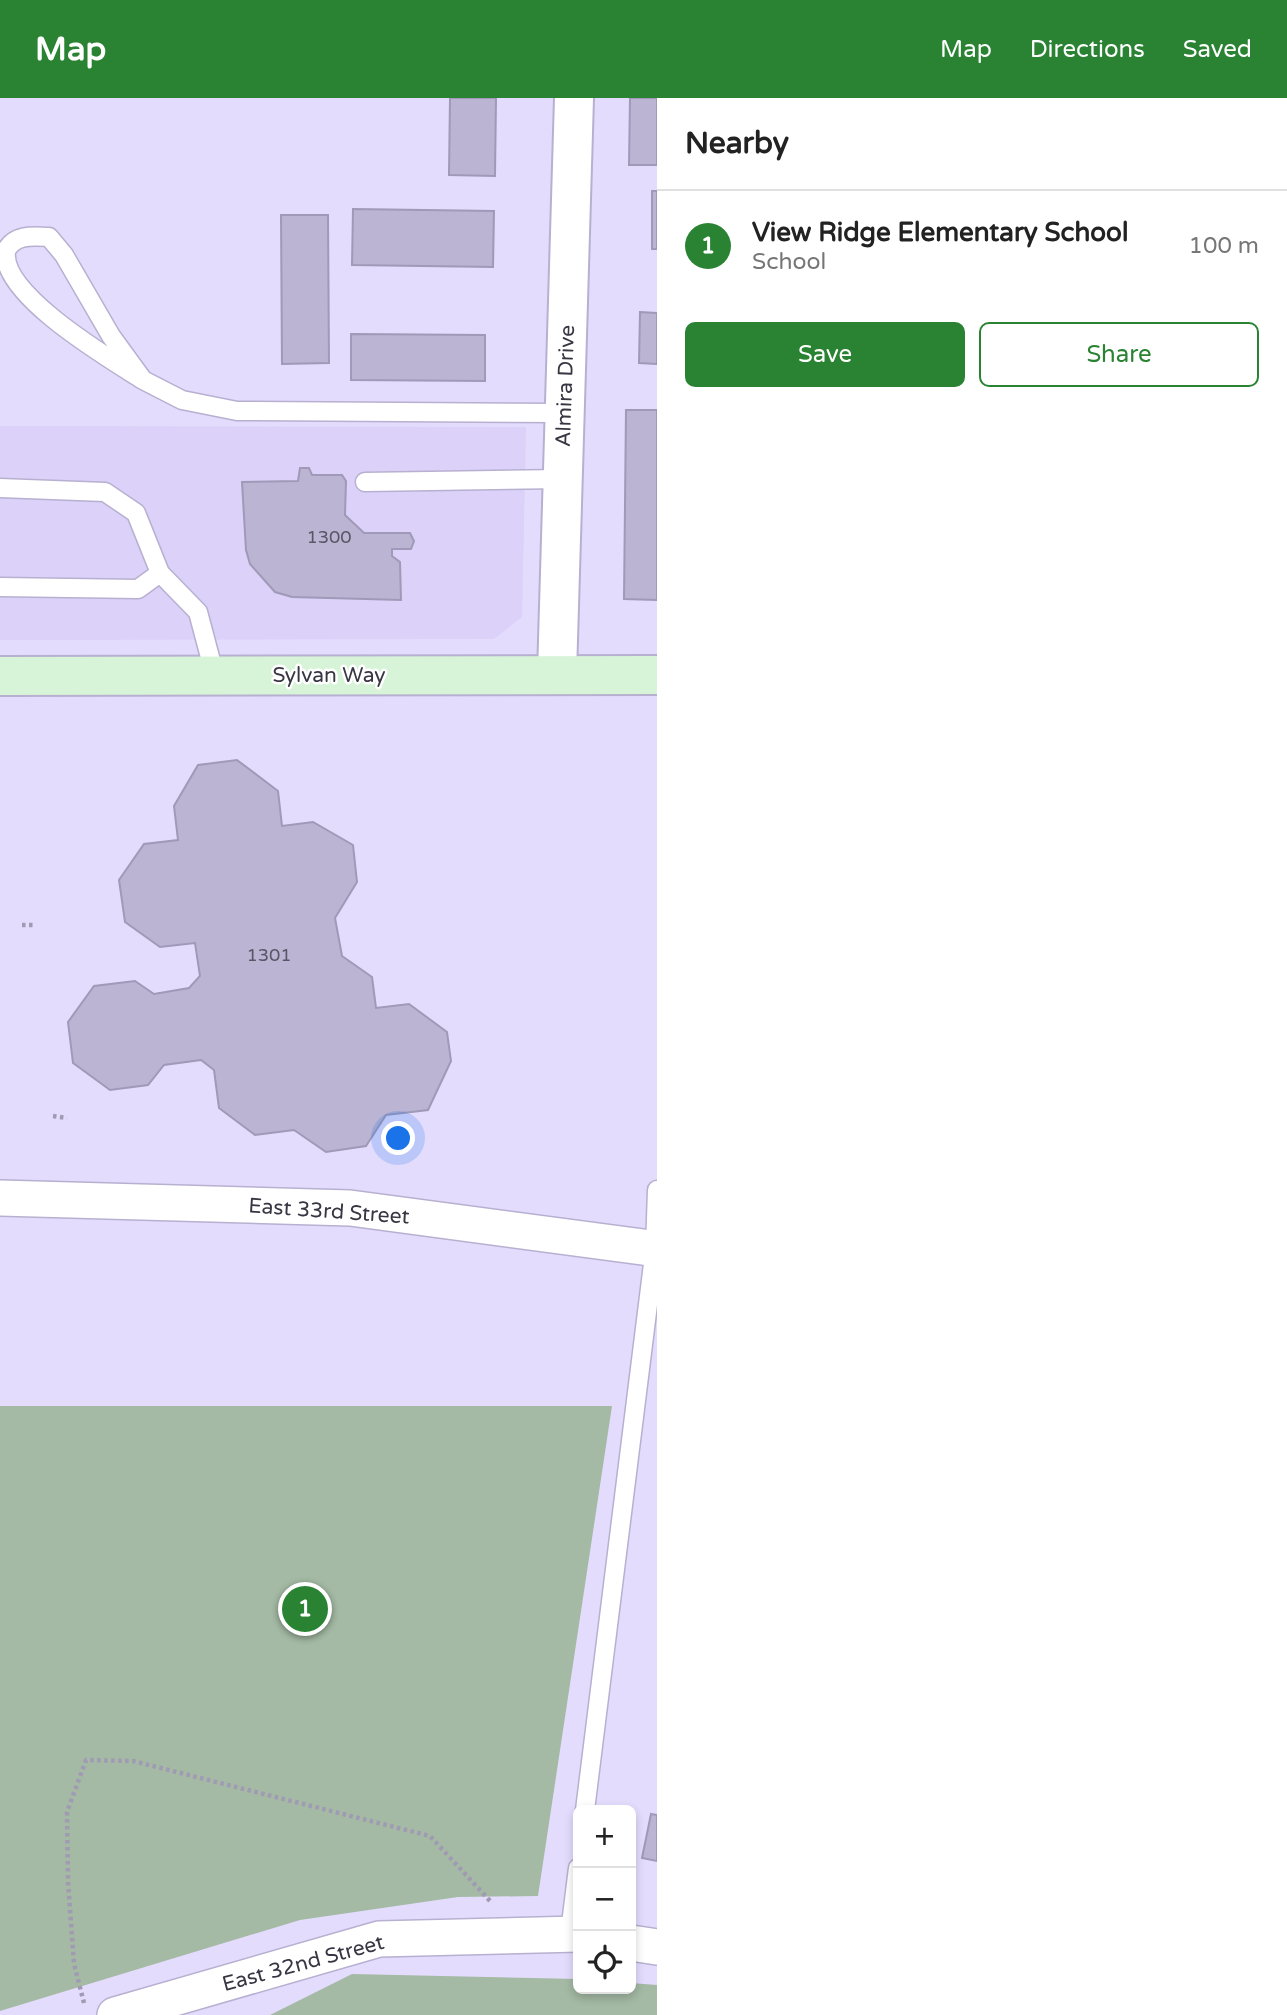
<!DOCTYPE html>
<meta charset="utf-8">
<style>
body{margin:0;font-family:"Varela Round",sans-serif;background:#f2f2f2;color:#222}
.controls{position:absolute;right:21px;bottom:21px;display:grid;overflow:hidden;border-radius:10px;box-shadow:0 4px 10px #0003}
.controls button{width:63px;height:63px;display:grid;place-items:center;padding:0;border:0;border-bottom:2px solid #e0e0e0;background:#fff;color:#222;font:35px sans-serif}
.you{position:absolute;left:399px;top:1041px;width:24px;height:24px;margin:-18px;border:5px solid #fff;border-radius:50%;background:#1a73e8;box-shadow:0 0 0 10px #1a73e833}
.badge{display:grid;place-items:center;width:46px;height:46px;border-radius:50%;background:#2a8332;color:#fff;font-size:23px;font-weight:700}
.pin{position:absolute;translate:-50% -50%;border:4px solid #fff;box-shadow:0 2px 7px #0006}
.list{margin:0;padding:0;list-style:none}
h2{display:flex;justify-content:space-between;align-items:center;height:91px;margin:0;padding:0 28px;font-size:30px}
h2 small{font-size:23px;font-weight:400;color:#767676}
.list li{display:grid;grid-template-columns:46px 1fr auto;gap:21px;align-items:center;box-sizing:border-box;height:112px;padding:0 28px;border-top:2px solid #e0e0e0}
.list b{display:block;font-size:26px;white-space:nowrap}
.list p{margin:0;font-size:23px;white-space:nowrap;color:#767676}
.list em{font-size:23px;font-style:normal;color:#767676}
.actions{display:flex;gap:14px;padding:21px 28px}
.actions a{flex:1;padding:16px 0;border:2px solid #2a8332;border-radius:10px;text-align:center;font-size:24px;color:#2a8332}
.actions .main{background:#2a8332;color:#fff}
.icon{flex:none;width:38px;height:38px;fill:none;stroke:currentColor;stroke-width:2;stroke-linecap:round;stroke-linejoin:round}
.map{position:relative;flex:none;width:657px;height:1917px;overflow:hidden}
header{display:flex;align-items:center;gap:42px;box-sizing:border-box;height:98px;padding:0 35px;background:#2a8332;color:#fff}
header strong{font-size:33px}
nav{display:flex;gap:38px;margin-inline-start:auto;font-size:24px}
main{display:flex}
aside{flex:1;background:#fff}
.map>svg:first-child{display:block}
</style>
<header>
<strong>Map</strong>
<nav><a>Map</a><a>Directions</a><a>Saved</a></nav>
</header>
<main>
<div class="map">
<svg width="657" height="1917" viewBox="0 0 657 1917">
<rect width="100%" height="100%" fill="#e4dcfd"/>
<polygon fill="#dbd1f9" points="0,328 526,329 522,519 494,541 0,542"/>
<g fill="#a4baa4">
<polygon points="0,1308 612,1308 538,1798 458,1799 300,1822 0,1913"/>
<polygon points="352,1876 578,1881 578,1891 631,1891 631,1885 657,1887 657,1917 270,1917"/>
</g>
<g fill="#bbb4d3" stroke="#a099b7" stroke-width="2">
<polygon points="450,0 496,0 495,78 449,77"/>
<polygon points="630,0 657,0 657,67 629,67"/>
<rect x="652" y="93" width="5" height="58"/>
<polygon points="353,111 494,113 493,169 352,167"/>
<polygon points="281,117 328,117 329,265 282,266"/>
<polygon points="640,214 657,215 657,266 639,265"/>
<polygon points="351,236 485,237 485,283 351,282"/>
<polygon points="626,312 657,312 657,502 624,501"/>
<polygon points="300,370 309,370 312,377 342,377 346,383 345,417 364,435 410,435 414,443 411,451 392,451 392,458 400,464 401,502 292,499 275,494 250,466 246,452 242,384 298,383"/>
<polygon points="237,662 278,693 282,728 313,724 353,747 357,784 335,820 342,858 372,879 376,910 409,906 447,934 451,963 428,1012 386,1017 366,1048 326,1054 294,1032 255,1037 219,1010 214,972 201,962 164,967 148,987 110,992 73,965 68,924 94,888 135,883 154,896 189,890 200,878 195,845 160,849 125,824 119,782 144,746 178,742 174,708 198,667"/>
<polygon points="651,1716 657,1717 657,1763 642,1760"/>
</g>
<g fill="none" stroke-linecap="round" stroke-linejoin="round">
<g stroke="#b8b0d0" stroke-width="21">
<g id="service">
<path d="M143,282C112,262 0,197 6,153C14,136 33,138 49,139L64,157L111,238L143,282L182,302L237,313L565,315"/>
<polyline points="365,384 563,381"/>
<polyline points="0,390 105,394 136,415 160,475 198,514 215,578"/>
<polyline points="0,489 138,491 160,475"/>
<polyline points="585,1712 655,1150 657,1092"/>
<polyline points="570,1834 578,1770"/>
</g>
</g>
<g stroke="#b8b0d0" stroke-width="38">
<g id="minor">
<polyline points="0,1100 350,1110 657,1151"/>
<polyline points="631,1845 657,1849"/>
<polyline points="115,1917 379,1841 578,1836"/>
</g>
</g>
<g stroke="#b8b0d0" stroke-width="42">
<polyline id="tertiary" points="557,576 574,0"/>
</g>
<g stroke="#b8b0d0" stroke-width="42">
<polyline id="secondary" points="0,578 657,577"/>
</g>
<g stroke="#a09ab3" stroke-width="4.5" stroke-dasharray="3.5 3.5" stroke-linecap="butt">
<polyline points="22,827 33,827"/>
<polyline points="53,1018 67,1020"/>
<polyline points="84,1905 74,1866 68,1784 67,1714 86,1662 133,1663 430,1738 491,1804"/>
</g>
<use href="#service" stroke="#fff" stroke-width="18"/>
<use href="#minor" stroke="#fff" stroke-width="35"/>
<use href="#tertiary" stroke="#fff" stroke-width="38"/>
<use href="#secondary" stroke="#d7f3d8" stroke-width="38"/>
</g>
<g text-anchor="middle" stroke-width="5" stroke-linejoin="round" paint-order="stroke">
<g font-size="18" fill="#5a5667">
<text x="329" y="445">1300</text>
<text x="269" y="863">1301</text>
</g>
<g font-size="21" fill="#393643" stroke="#fff">
<text transform="translate(565 288) rotate(-88)" y="7">Almira Drive</text>
<text x="329" y="584">Sylvan Way</text>
<text transform="translate(329 1113) rotate(4)" y="7">East 33rd Street</text>
<text transform="translate(303 1865) rotate(-15)" y="7">East 32nd Street</text>
</g>
</g>
</svg>
<div class="controls">
<button>+</button>
<button>−</button>
<button><svg class="icon" aria-label="locate" viewBox="0 0 24 24"><circle cx="12" cy="12" r="6"/><path d="M12 2v4M12 18v4M2 12h4M18 12h4"/></svg></button>
</div>
<div class="you"></div>
<div class="pin badge" style="left:305px;top:1511px">1</div>
</div>
<aside>
<h2>Nearby<small></small></h2>
<ul class="list">
<li><span class="badge">1</span><div><b>View Ridge Elementary School</b><p>School</p></div><em>100 m</em></li>
</ul>
<div class="actions"><a class="main">Save</a><a>Share</a></div>
</aside>
</main>
